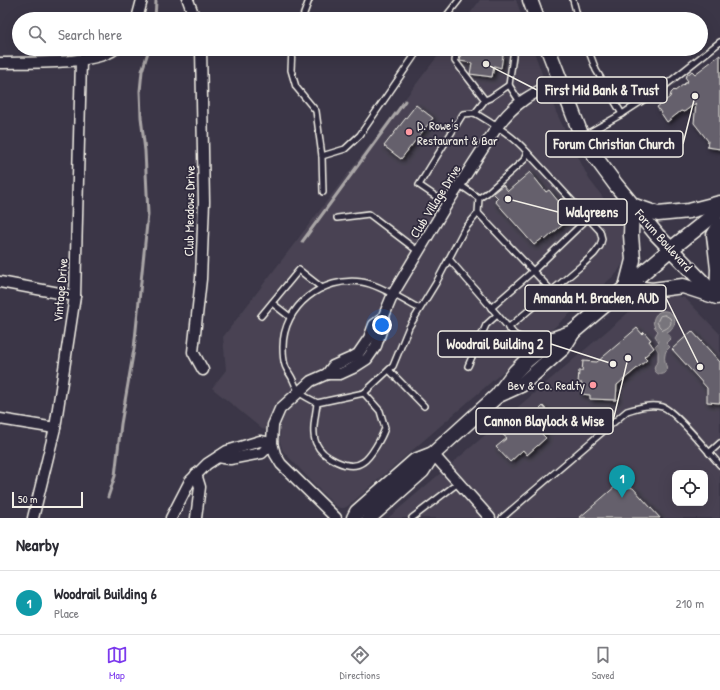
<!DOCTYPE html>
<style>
body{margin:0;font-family:"Patrick Hand",sans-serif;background:#f7f7f7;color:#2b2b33}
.controls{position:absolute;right:12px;bottom:12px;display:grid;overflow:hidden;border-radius:8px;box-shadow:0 4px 16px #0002}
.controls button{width:36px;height:36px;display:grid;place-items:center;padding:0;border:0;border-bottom:1px solid #e1e1e2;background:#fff;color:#2b2b33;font:20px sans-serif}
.scale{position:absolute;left:12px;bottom:10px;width:71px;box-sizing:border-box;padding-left:4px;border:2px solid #f4f1e8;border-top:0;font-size:11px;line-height:14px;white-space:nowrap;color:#f4f1e8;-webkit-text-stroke:3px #2f2a3d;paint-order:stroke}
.you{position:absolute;left:382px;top:325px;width:14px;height:14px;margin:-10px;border:3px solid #fff;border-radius:50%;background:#1a73e8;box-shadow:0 0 0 6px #1a73e833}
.badge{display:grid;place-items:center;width:26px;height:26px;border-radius:50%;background:#7c3aed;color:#fff;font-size:13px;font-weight:700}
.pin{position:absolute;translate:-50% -33px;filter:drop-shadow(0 1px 2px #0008)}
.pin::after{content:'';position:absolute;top:21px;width:14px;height:12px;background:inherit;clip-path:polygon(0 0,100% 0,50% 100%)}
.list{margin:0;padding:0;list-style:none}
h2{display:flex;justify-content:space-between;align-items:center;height:52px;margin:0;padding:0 16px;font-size:17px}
h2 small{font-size:13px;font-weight:400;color:#7c7c81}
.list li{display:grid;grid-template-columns:26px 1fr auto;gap:12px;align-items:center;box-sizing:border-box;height:64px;padding:0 16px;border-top:1px solid #e1e1e2}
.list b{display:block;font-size:15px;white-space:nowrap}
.list p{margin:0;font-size:13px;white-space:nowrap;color:#7c7c81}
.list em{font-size:13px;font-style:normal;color:#7c7c81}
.icon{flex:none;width:22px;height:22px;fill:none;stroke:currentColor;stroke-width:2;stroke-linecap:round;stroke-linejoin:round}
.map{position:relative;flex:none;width:720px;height:518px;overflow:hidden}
.search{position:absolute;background:#fff;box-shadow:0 4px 16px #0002;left:12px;right:12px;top:12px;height:44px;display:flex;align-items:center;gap:10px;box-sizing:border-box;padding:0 14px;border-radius:22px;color:#7c7c81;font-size:15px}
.sheet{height:116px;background:#fff}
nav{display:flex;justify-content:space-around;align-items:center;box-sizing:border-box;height:56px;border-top:1px solid #e1e1e2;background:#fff;font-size:11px;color:#7c7c81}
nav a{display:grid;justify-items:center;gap:2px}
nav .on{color:#7c3aed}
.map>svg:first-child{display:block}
</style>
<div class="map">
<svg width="720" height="518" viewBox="0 0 720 518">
<defs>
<filter id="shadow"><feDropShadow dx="2.5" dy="2.5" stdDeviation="2" flood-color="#0009"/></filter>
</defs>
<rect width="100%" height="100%" fill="#3b3647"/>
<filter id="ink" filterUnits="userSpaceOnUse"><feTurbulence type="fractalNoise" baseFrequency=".025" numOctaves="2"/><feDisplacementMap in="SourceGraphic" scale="8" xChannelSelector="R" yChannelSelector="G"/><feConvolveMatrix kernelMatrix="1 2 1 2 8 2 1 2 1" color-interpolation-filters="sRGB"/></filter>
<g filter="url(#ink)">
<g fill="#484352" fill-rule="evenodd">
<polygon points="480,0 516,0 523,19 466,19"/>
<polygon points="443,49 533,49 556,112 584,169 589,179 611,208 621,224 627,251 626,258 617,273 348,506 344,508 340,508 334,505 283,451 279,440 280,432 262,429 212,388 226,370 223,337"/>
<path d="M672,295L685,298L720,334V518H388L636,306ZM675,473H705V503H675Z"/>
</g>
<path fill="#78747b" stroke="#aaa6a7" d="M661,311C676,309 680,326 667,332L671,338L666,343L670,347L666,351C665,354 664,358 665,361C665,365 669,369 665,373C658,378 649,368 658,362V351L655,346L659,342L655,336L658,331C651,325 652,315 661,311Z"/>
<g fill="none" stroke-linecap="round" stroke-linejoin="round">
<path stroke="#c2bfbc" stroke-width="1" d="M665,315L670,318C673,325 668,328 663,330L659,326L657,322L660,316Z"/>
<g stroke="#aaa6a7" stroke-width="3">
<polyline points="155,19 156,1"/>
<polyline points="302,242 405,101"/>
<polyline points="108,497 115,476 121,424 134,349 148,214 145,151 141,117 140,91 142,71 149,49"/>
</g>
</g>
<g fill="#65616c" stroke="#f4f1e8" filter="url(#shadow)">
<polygon points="462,49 496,49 495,53 503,55 501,68 494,66 492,77 470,74 472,63 460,61"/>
<polygon points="720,55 720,149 707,147 708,141 694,123 696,103 684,112 681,111 667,122 657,107 670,97 671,93 674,90 675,91 688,81 685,77 692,71 695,74"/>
<polygon points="416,105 433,118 401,159 384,146"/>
<polygon points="530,172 546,192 549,190 563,207 568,208 567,221 545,240 543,238 534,245 495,201 498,198 493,193 503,185 508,191"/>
<polygon points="637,328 642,334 644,332 651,340 649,341 654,348 644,357 647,360 617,385 616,400 590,399 590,395 581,394 582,383 578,383 579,371 582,371 583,361 597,362"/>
<polygon points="692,331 720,362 720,403 707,402 707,388 672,349"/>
<polygon points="543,406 556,421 542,434 546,438 527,455 523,450 510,462 496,447 507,438 503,435 529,412 533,416"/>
<polygon points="617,485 633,488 660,518 579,518"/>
</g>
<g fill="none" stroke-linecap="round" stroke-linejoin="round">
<g stroke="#f4f1e8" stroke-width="8">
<g id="lane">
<polyline points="573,0 578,19"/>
<polyline points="302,19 309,0"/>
<polyline points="444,19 459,0"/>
<polyline points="481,19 485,19"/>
<polyline points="292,49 291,70 296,87 316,111 322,156 323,192"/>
<polyline points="457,49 455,61 485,100 490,98 509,85"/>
<polyline points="514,49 509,85 520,102"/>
<polyline points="588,49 596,70 622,114"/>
<polyline points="475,113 485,100"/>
<polyline points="583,136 622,114 662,88 720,42"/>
<polyline points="322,156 345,149 360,135 419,49"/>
<path d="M447,204L419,185L463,114L475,113C493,124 514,136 527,152L524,160L487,193L479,198L460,185"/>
<polyline points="478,213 552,291"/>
<polyline points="337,218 369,214 419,252"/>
<polyline points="449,259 515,335 526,358"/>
<polyline points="272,303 290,317"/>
<polyline points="491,308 533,271 587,219"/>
<path d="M420,309C405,301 378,284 362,282C323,276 283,306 283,347C283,352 283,359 285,365C286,369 290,374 292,378C294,382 296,388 299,392C303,396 312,400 317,403L364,393L393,366L409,327L436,283L464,230L478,213L479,198"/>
<polyline points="261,316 299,270 322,288"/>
<polyline points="508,328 581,266 594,254 600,246 602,239 600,231 527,152"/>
<polyline points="515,335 532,342 545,340"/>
<polyline points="468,366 486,325 497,315"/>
<polyline points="389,370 424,406"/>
<path d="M317,403C316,415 311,431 316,443C322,457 349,472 363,462C371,457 382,437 385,428L380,411L364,393"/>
<polyline points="709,453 720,443"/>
<polyline points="412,518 458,483"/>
<path d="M502,518L627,411C640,407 650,404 663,407C675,411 710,454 720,465"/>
</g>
</g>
<g stroke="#f4f1e8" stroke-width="13">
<g id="street">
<polyline points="188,0 195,19"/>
<polyline points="137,19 142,0"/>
<polyline points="201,49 204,202 201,279 193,352 203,370"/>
<path d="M0,63C28,62 94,65 115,49"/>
<polyline points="0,282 75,296"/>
<path d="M327,374H340L353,368L367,359L376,346L381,331L383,318L393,294L447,204L497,127C516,101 532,94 560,80"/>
<polyline points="0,419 55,428"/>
<polyline points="433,454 490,518"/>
<polyline points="218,457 230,459 262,453 272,443"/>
<polyline points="196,474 200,487 196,518"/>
<polyline points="33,518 55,428 75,296 81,60"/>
<polyline points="171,518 190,481 207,464 227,451 260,441 272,443"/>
<polyline points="336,518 281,464 275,454 272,443 273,425 280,409 311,381 327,374 333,366 351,358 358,354 369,338 374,325 383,318"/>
</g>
</g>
<g stroke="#f4f1e8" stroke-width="17">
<g id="secondary">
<polyline points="530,0 537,19"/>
<polyline points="548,49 582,137 596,158 616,185 657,235 715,295"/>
<polyline points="720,203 689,211 658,214 632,205 631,235 633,260 626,287 652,290 683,286 717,297 718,269 714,235 720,225"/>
<polyline points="499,395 521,385 563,348 573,332"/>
<polyline points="354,518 357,512 415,461 433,454"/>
<polyline points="369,518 422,471 433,454 497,396 515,372 527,360 553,339 573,332 671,249 720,210"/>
</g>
</g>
<use href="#lane" stroke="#2f2a3d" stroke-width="5"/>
<use href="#street" stroke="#2f2a3d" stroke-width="10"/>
<use href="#secondary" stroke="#2f2a3d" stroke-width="14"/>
</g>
</g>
<g fill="#ff9aa2" stroke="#2f2a3d" stroke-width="1.5">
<circle cx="409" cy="132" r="4"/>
<circle cx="593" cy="385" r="4"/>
</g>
<g text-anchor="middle" stroke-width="3.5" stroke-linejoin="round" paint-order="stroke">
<g font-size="13" fill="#f4f1e8" stroke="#2f2a3d" text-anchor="start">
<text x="417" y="130">D. Rowe's<tspan x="417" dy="15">Restaurant &amp; Bar</tspan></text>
<text x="585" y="390" text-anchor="end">Bev &amp; Co. Realty</text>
</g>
<g font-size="13" fill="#f4f1e8" stroke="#2f2a3d">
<text transform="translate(435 201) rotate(-58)" y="5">Club Village Drive</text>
<text transform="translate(189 211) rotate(-89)" y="5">Club Meadows Drive</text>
<text transform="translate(664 240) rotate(48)" y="5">Forum Boulevard</text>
<text transform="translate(60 290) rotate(-85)" y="5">Vintage Drive</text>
</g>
</g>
<path fill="none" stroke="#f4f1e8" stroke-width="1.5" d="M486 64L537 90M695 96L683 144M508 199L558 212M700 367L666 298M613 364L551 344M628 358L613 421"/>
<g fill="#f4f1e8" stroke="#2f2a3d" stroke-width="1.5">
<circle cx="486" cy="64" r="4"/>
<circle cx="695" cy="96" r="4"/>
<circle cx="508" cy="199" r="4"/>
<circle cx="700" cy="367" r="4"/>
<circle cx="613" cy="364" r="4"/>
<circle cx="628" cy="358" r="4"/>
</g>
<g fill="#2f2a3d" stroke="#f4f1e8" stroke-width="1.5">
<rect x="537" y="77" width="130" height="26" rx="4"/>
<rect x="546" y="131" width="137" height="26" rx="4"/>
<rect x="558" y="199" width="69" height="26" rx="4"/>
<rect x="525" y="285" width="141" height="26" rx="4"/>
<rect x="438" y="331" width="113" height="26" rx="4"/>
<rect x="476" y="408" width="137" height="26" rx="4"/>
</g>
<g font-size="14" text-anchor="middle" font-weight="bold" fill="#f4f1e8">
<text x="602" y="95">First Mid Bank &amp; Trust</text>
<text x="614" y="149">Forum Christian Church</text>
<text x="592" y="217">Walgreens</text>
<text x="596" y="303">Amanda M. Bracken, AUD</text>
<text x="495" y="349">Woodrail Building 2</text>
<text x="544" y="426">Cannon Blaylock &amp; Wise</text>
</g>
</svg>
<div class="controls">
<button><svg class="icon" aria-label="locate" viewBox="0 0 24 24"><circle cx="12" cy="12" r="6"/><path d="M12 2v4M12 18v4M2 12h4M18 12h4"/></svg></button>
</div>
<div class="scale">50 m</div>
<div class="you"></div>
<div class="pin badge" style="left:622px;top:498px;background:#0f9aa8">1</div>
<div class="search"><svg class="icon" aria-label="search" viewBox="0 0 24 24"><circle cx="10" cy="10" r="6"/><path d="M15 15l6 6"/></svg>Search here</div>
</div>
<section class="sheet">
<h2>Nearby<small></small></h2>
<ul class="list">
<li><span class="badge" style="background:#0f9aa8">1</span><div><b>Woodrail Building 6</b><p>Place</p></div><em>210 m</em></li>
</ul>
</section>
<nav>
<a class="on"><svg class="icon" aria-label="map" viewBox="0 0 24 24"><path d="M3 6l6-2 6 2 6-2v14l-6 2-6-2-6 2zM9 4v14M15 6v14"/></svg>Map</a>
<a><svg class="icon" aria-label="directions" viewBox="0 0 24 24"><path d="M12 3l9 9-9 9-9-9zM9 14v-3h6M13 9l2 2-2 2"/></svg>Directions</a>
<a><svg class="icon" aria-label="saved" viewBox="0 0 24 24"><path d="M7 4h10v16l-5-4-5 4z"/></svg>Saved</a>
</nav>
